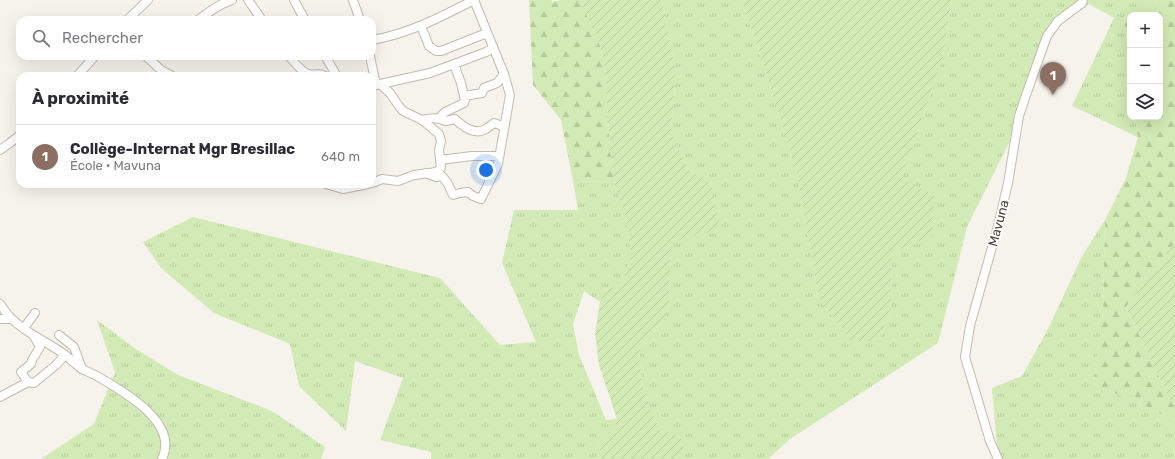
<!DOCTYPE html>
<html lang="fr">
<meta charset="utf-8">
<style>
body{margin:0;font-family:Rubik,sans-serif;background:#f7f7f7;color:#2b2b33}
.controls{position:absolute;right:12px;top:12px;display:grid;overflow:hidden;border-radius:8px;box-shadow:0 4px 16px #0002}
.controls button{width:36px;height:36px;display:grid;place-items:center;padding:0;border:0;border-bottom:1px solid #e1e1e2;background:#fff;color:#2b2b33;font:20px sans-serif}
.you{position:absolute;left:486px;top:170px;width:14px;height:14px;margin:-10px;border:3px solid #fff;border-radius:50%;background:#1a73e8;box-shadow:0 0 0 6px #1a73e833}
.badge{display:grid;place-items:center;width:26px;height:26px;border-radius:50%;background:#1a73e8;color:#fff;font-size:13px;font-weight:700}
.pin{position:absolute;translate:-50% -33px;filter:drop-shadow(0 1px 2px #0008)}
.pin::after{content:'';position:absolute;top:21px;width:14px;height:12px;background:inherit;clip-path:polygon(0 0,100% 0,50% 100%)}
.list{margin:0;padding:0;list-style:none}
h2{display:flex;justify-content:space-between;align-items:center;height:52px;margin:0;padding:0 16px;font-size:17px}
h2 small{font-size:13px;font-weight:400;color:#7c7c81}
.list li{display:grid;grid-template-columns:26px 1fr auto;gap:12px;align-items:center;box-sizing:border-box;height:64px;padding:0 16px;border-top:1px solid #e1e1e2}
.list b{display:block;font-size:15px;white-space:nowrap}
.list p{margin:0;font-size:13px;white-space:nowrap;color:#7c7c81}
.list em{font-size:13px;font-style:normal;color:#7c7c81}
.icon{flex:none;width:22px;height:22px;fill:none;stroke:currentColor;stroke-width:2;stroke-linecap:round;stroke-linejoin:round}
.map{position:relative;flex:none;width:1175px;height:459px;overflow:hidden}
.search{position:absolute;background:#fff;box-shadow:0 4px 16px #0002;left:16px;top:16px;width:360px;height:44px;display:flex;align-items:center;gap:10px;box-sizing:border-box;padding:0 14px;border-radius:12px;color:#7c7c81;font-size:15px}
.panel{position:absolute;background:#fff;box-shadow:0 4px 16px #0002;left:16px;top:72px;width:360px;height:116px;border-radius:12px}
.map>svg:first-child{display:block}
</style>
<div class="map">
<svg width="1175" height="459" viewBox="0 0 1175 459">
<defs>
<pattern id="grass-tufts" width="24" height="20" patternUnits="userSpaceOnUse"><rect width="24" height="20" fill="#d2eab5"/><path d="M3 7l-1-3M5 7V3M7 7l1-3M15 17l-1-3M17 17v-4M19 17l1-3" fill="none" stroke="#b6ca9c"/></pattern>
<pattern id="forest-firs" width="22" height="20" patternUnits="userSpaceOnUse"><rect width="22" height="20" fill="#d2eab5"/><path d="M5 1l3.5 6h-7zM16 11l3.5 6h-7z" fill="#b6ca9c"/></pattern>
<pattern id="garden-furrows" width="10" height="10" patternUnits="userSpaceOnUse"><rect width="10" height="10" fill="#d2eab5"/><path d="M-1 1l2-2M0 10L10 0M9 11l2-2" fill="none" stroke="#b6ca9c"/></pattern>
</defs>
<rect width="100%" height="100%" fill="#f6f3ec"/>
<g fill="url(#grass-tufts)">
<polygon points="662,0 745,0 742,2 763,63 797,174 819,299 851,341 879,341 891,309 892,251 902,179 943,57 952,0 1157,0 1148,13 1130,15 1130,16 1124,17 1130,69 1130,117 1135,117 1138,137 1072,106 1114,18 1089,4 1060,25 1044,50 1015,131 967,227 938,343 790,439 768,459 674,459 684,451 661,430 652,414 642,383 639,353 647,335 666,320 669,303 671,242 711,183 688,170 671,131 676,72"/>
<polygon points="573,181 614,182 625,213 631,254 622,285 606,289 600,302 584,291 573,324 579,355 606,420 617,419 613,438 599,443 602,459 431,459 431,452 380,440 403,378 355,361 346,431 299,386 290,344 214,313 161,268 143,242 193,217 440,278 500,345 536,342 502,263 514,210 578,210"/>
<polygon points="1105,220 1103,310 1094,384 1175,420 1175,459 998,459 992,388 1022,376 1049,327 1082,256"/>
<polygon points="97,320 136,349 178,375 272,411 325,447 321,459 41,459 94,424 115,372"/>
</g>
<g fill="url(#forest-firs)">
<polygon points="529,0 551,0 553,2 560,0 580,0 599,43 604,60 610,149 614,182 573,181 561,120 533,85"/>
<polygon points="1157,0 1175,0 1175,242 1126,307 1171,402 1175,407 1175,420 1094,384 1103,310 1105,220 1126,178 1138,137 1135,117 1160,117 1160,15 1137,15 1148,13"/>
<polygon points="1130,16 1130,69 1124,17"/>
</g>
<g fill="url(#garden-furrows)">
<polygon points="580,0 662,0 676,72 671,131 688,170 711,183 720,229 671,242 669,303 666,320 647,335 639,353 642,383 652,414 661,430 680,436 684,451 674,459 602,459 601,457 599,443 613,437 617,419 599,365 595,334 600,302 606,289 622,285 631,254 625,213 614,182 610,149 604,60 599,43"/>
<polygon points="745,0 952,0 943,57 902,179 934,195 932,236 892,252 891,309 879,341 851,341 819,299 797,174 763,63 742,2"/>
<polygon points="1175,242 1175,407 1171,402 1126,307"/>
</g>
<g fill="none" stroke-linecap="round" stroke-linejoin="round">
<g stroke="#c2bbae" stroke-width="10">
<g id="minor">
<polyline points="248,0 262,20"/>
<polyline points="294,0 305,20"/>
<polyline points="353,0 360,20"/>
<polyline points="127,20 148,0"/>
<path d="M198,20C209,12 219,4 232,0"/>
<polyline points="421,26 429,46 436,51 441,51 487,33"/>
<path d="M372,40C408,34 441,17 474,0"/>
<polyline points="146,56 161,70 172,76"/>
<path d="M289,56C293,61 303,73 309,74C315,76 318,72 325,76"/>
<polyline points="325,56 337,76"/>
<polyline points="370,56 376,85 430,73 486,52 493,48"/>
<polyline points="77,76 95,56"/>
<polyline points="464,96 482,93 484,88 497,83 504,74"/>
<polyline points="439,118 445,112 464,103 465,100 461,83 454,64"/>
<path d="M422,120C431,118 437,117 445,121L455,119C463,126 474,136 486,129C489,127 491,125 494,123L500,125L504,127"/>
<polyline points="0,150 10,143 20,135"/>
<polyline points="440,160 472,156 499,156"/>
<polyline points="426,173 436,177 442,176 448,184 453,195 460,193 468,192 473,196 481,199 498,164 510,95 504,74 474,0"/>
<polyline points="372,183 382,179 398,181 414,175 436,172 441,168 439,150 441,141 439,134 422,120 403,111 398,105 390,93 380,84"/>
<polyline points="326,184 343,189 368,184"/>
<path d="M0,304C4,309 7,315 12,319C27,334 48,342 65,355C71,359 76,365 82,369C86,371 91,373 95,375C121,390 180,422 162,459"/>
<polyline points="0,319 11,319"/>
<polyline points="24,328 35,313"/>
<polyline points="59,335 74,347 82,369"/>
<polyline points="28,382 21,372 31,364 32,360 40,347 34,336"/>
<polyline points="0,397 28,382 34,383 56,365 65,355"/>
<polyline points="998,459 990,441 965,357 970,326 999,222 1008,183 1019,116 1026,95 1047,36 1058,21 1082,3 1083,0"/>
</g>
</g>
<use href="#minor" stroke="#fff" stroke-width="8"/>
</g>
<g text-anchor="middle" stroke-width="4" stroke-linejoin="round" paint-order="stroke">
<g font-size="13" fill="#4b4439" stroke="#fff">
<text transform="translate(998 223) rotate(-75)" y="5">Mavuna</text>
</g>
</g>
</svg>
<div class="controls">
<button>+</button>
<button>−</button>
<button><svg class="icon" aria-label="layers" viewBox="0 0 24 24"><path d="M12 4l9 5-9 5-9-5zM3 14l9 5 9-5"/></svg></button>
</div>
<div class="you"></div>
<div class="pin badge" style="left:1053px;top:95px;background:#8d6e63">1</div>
<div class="search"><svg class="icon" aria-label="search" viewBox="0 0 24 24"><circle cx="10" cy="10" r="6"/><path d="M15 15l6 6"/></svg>Rechercher</div>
<section class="panel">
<h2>À proximité<small></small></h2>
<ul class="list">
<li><span class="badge" style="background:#8d6e63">1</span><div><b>Collège-Internat Mgr Bresillac</b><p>École · Mavuna</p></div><em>640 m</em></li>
</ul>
</section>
</div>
